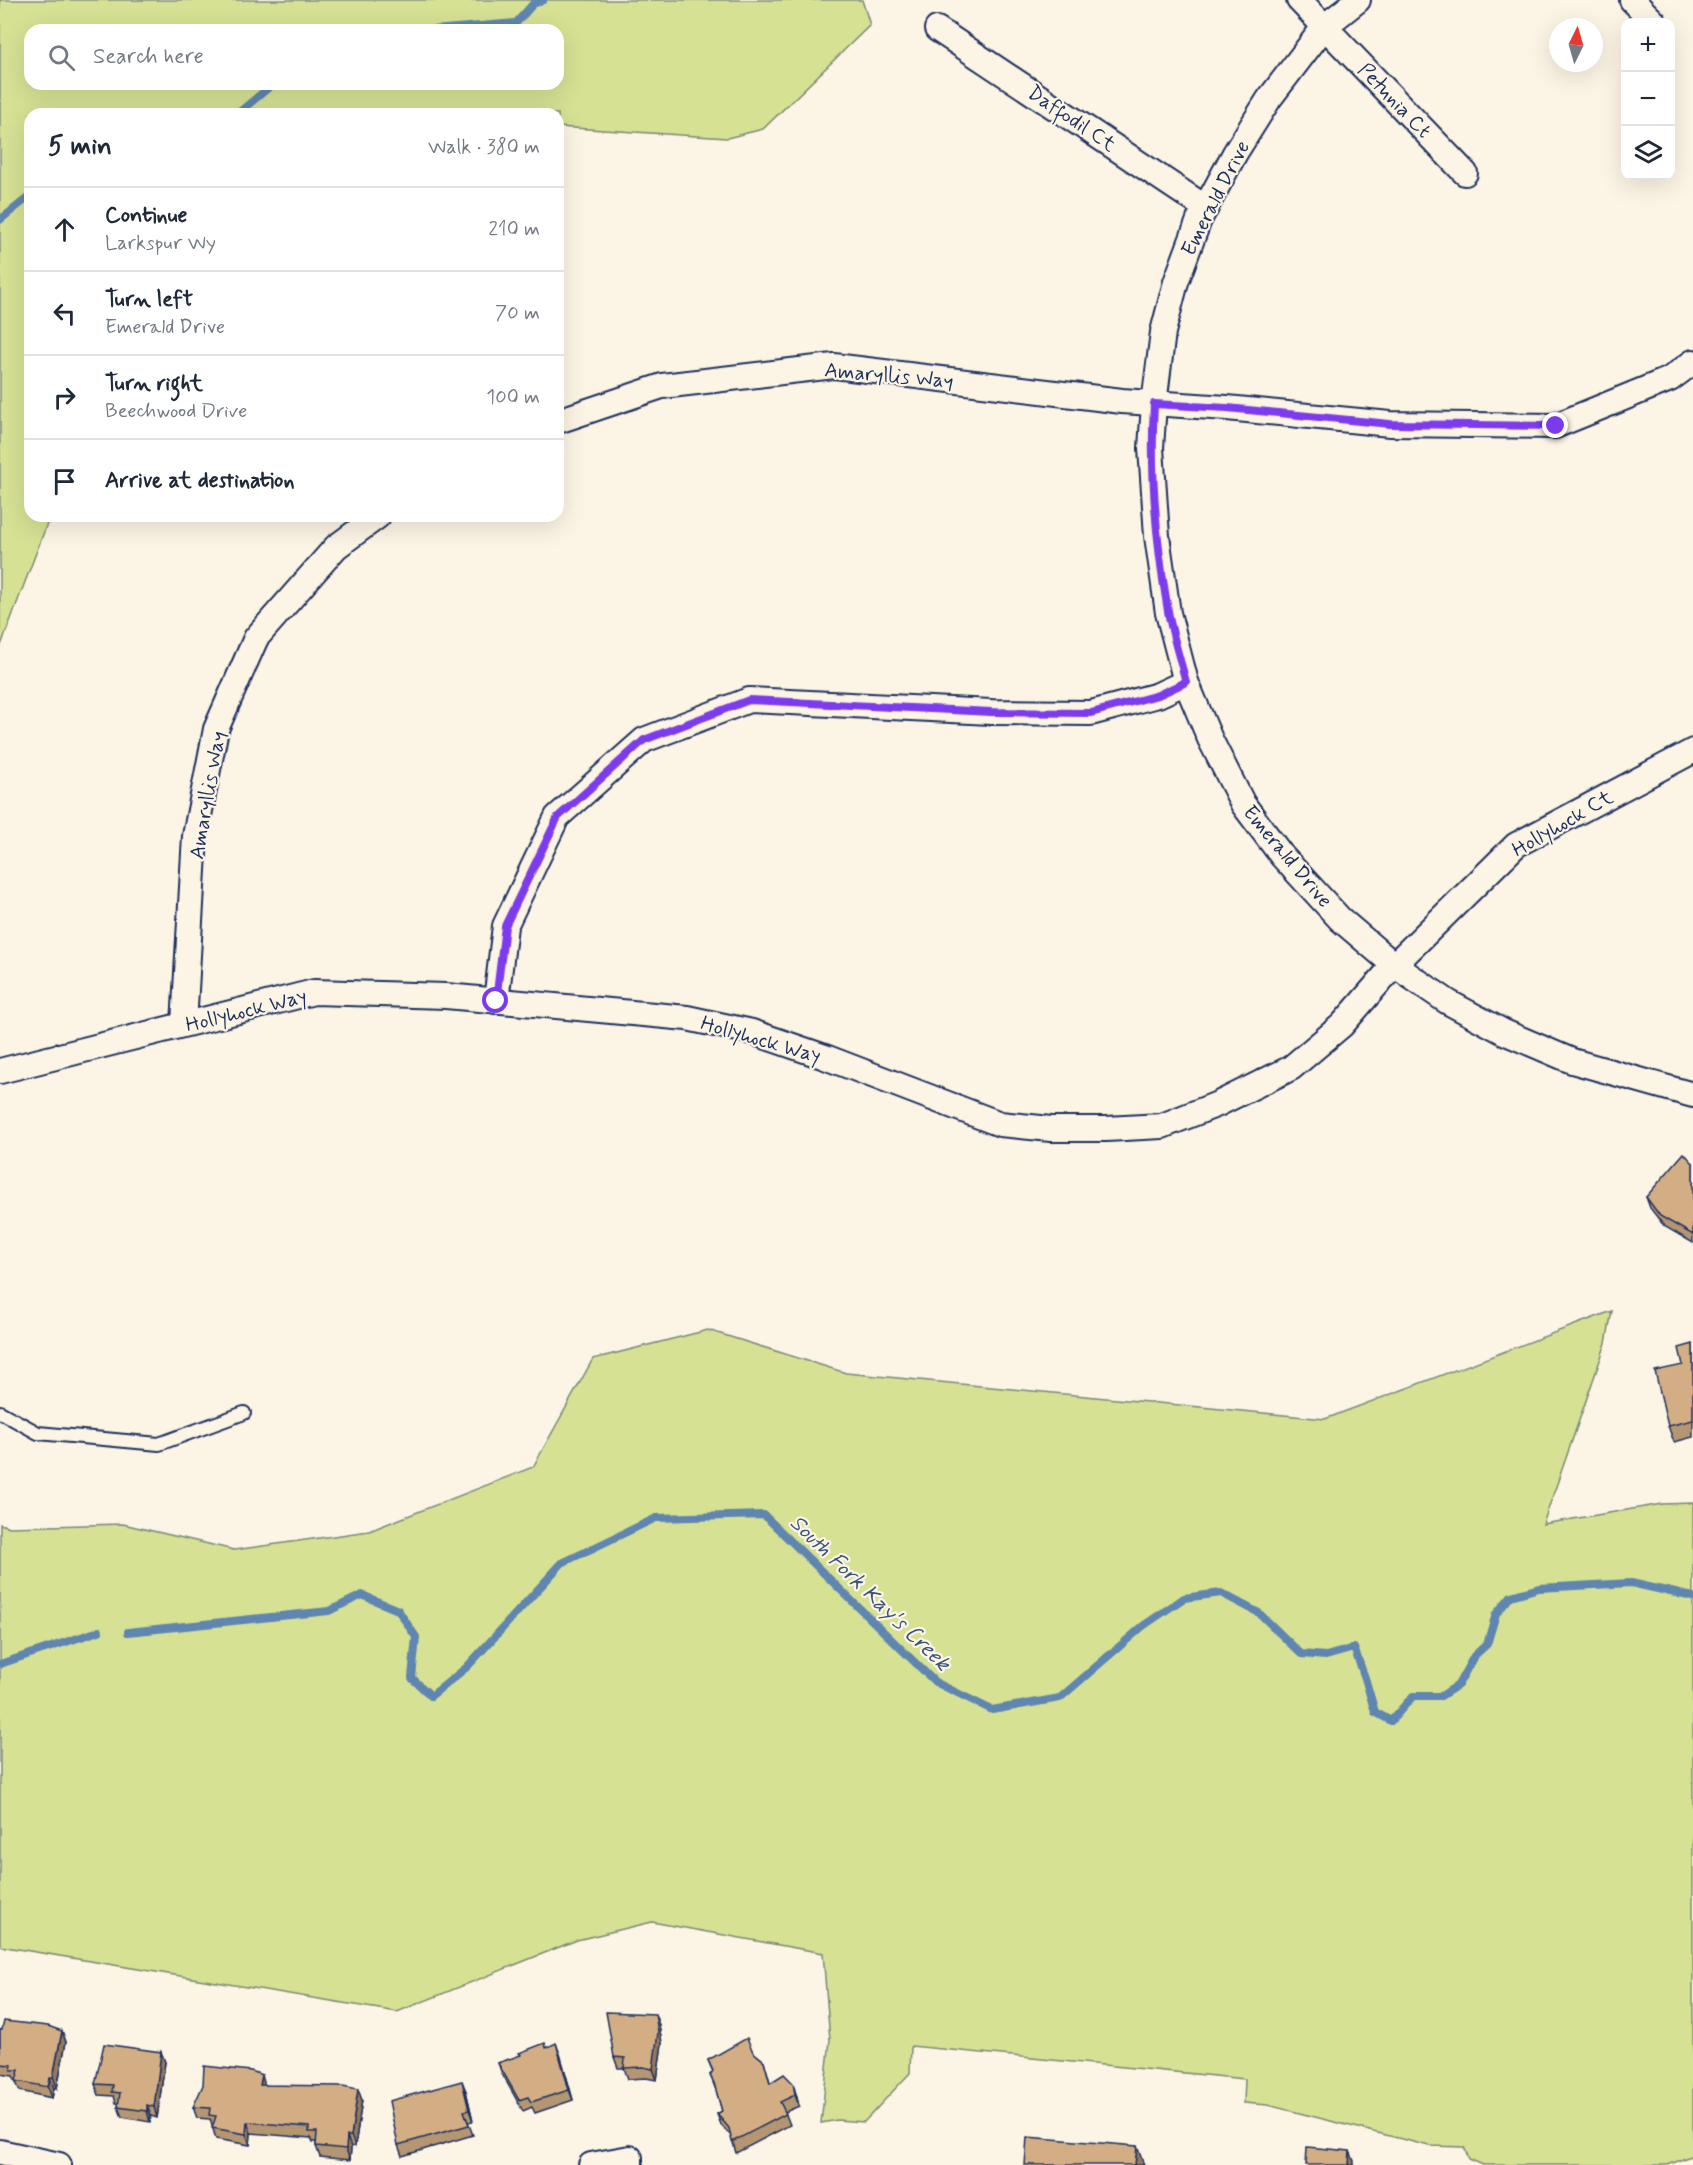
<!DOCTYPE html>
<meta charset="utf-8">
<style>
body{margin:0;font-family:Mynerve,sans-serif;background:#f2f2f3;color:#1f2937}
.controls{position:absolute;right:18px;top:18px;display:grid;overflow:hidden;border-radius:12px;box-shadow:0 6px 24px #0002}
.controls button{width:54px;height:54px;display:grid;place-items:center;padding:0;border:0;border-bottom:2px solid #e0e1e3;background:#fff;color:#1f2937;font:30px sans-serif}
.compass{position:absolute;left:1549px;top:18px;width:54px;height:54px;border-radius:50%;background:#fff;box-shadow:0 6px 24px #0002;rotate:5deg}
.stop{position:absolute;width:18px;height:18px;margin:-14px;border:4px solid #7c3aed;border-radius:50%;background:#fff}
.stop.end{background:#7c3aed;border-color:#fff;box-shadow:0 2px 6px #0008}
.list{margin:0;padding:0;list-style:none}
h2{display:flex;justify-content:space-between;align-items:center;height:78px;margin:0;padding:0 24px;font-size:26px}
h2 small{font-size:20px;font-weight:400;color:#747a83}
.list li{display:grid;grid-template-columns:39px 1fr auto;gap:18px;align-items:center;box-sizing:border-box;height:84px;padding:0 24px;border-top:2px solid #e0e1e3}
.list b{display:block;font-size:22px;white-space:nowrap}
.list p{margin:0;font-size:20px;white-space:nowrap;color:#747a83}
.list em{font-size:20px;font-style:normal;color:#747a83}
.icon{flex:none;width:33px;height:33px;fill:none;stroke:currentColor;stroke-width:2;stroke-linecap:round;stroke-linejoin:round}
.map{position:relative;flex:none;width:1693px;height:2165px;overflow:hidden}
.search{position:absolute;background:#fff;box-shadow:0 6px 24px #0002;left:24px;top:24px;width:540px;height:66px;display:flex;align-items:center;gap:15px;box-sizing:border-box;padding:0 21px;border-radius:18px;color:#747a83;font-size:22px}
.panel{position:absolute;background:#fff;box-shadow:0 6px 24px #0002;left:24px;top:108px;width:540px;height:414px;border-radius:18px}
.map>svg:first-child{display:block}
</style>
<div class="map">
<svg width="1693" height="2165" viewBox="0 0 1693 2165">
<rect width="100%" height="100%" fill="#fcf5e5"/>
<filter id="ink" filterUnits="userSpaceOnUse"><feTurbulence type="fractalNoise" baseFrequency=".0167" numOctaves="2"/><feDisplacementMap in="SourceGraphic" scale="12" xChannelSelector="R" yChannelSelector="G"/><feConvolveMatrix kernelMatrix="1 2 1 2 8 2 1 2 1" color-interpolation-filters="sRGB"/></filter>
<g filter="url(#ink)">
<g fill="#d6e194" stroke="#788879" stroke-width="1.5" fill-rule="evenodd">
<path d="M0,0H862L870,25L763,129L727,138L558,127V114H30V516H50L0,648ZM30,30H558V84H30Z"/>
<polygon points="1612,1311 1606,1343 1543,1524 1662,1504 1693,1503 1693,2155 1668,2165 1483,2165 1469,2159 1464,2147 1429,2146 1268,2105 1244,2103 1245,2079 911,2046 910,2073 864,2122 837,2120 821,2123 830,2040 823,1953 652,1922 577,1940 397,2012 0,1946 0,1524 10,1527 123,1524 234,1550 369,1531 533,1467 593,1359 708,1330 846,1373 1325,1419"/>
</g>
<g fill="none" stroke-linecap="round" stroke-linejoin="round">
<g stroke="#5f85b1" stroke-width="8">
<polyline points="433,30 516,23 533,4 543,0"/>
<polyline points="237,114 273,84"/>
<polyline points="0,220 30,196"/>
<polyline points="128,1632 329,1611 362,1595 398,1610 416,1637 412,1678 431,1696 467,1667 562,1563 656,1518 764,1515 935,1682 992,1710 1060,1698 1143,1626 1184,1598 1221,1593 1259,1613 1301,1654 1326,1656 1354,1648 1365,1678 1375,1712 1391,1721 1413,1696 1441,1696 1458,1685 1474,1656 1487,1644 1496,1614 1511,1596 1539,1588 1631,1583 1693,1597"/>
<polyline points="0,1664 99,1631"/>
</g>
<g stroke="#1b2f5e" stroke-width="16">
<polyline id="service" points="0,1412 38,1433 159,1444 244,1413"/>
</g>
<g stroke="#1b2f5e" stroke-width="28">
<g id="minor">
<polyline points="1299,0 1465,173"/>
<polyline points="1358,0 1324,27 1269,99 1235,153 1199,220 1176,282 1163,332 1154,404 1151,448 1157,536 1168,613 1186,682 1210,739 1243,804 1282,856 1340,919 1394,965 1448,1002 1504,1032 1572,1061 1693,1095"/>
<polyline points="1632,0 1654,22"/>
<polyline points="937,29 1206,208"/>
<polyline points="558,421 662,386 834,366 1122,401 1227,408 1390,424 1555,426 1670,379 1693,362"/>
<polyline points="496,1001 505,926 557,817 644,740 749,700 991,712 1091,713 1158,695 1186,682"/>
<polyline points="184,1024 195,836 216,729 256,638 336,547 378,516"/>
<polyline points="0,1071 314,992 446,996 687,1018 752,1032 825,1057 1000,1124 1051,1129 1106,1129 1162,1126 1218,1104 1291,1068 1342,1025 1394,965 1516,845 1693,751"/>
<polyline points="0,2152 59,2165"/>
<polyline points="591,2165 630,2158 630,2165"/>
</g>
</g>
<use href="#service" stroke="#fcf5e5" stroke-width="12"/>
<use href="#minor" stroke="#fcf5e5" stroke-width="24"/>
</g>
<g fill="#b59672" stroke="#1b2f5e" stroke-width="1.5">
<polygon points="1693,1163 1693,1243 1664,1226 1650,1208 1646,1197"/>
<polygon points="1693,1344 1693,1437 1674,1442 1668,1426 1683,1365"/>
<polygon points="659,2025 662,2043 657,2080 646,2078 628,2079 624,2068 618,2068 614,2057"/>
<polygon points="0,2030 62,2031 66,2042 57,2088 54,2088 52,2098 20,2091 13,2076 0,2074"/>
<polygon points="546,2047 560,2054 573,2100 535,2113 532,2107 523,2111 502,2074 498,2063"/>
<polygon points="161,2052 165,2062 157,2118 151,2116 150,2122 122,2117 118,2107 119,2103 116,2103 114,2096 99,2095 95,2084"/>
<polygon points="753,2052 764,2061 770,2082 796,2094 799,2106 785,2112 790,2125 736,2153 731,2136 721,2125 717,2114 722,2111 716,2090 710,2075 713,2072 708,2060"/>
<polygon points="265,2085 362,2100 355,2146 351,2147 350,2160 320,2157 316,2146 316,2142 313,2142 311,2138 251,2133 250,2145 216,2139 210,2119 197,2118 193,2107"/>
<polygon points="466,2091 473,2121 468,2122 473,2135 402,2156 398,2145"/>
</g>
<g fill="#947a5d" stroke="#1b2f5e" stroke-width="1.5">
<polygon points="655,2014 659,2025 662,2043 657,2080 653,2069"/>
<polygon points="62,2031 66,2042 57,2088 53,2077"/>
<polygon points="556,2043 560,2054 573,2100 569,2090"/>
<polygon points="161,2052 165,2062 157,2118 154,2107"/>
<polygon points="262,2075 265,2086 260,2085"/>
<polygon points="50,2078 54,2088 52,2098 48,2087"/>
<polygon points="462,2081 466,2091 473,2121 469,2110"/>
<polygon points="793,2083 796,2094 799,2106 795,2095"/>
<polygon points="358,2089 362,2100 355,2146 351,2136"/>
<polygon points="147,2105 151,2116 150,2122 147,2111"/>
<polygon points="247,2122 251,2133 250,2145 246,2134"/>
<polygon points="347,2136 351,2147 350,2160 346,2149"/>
<polygon points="1137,2146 1144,2165 1135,2165"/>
<polygon points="1350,2151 1354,2161 1354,2165 1349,2165"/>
</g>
<g fill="#d3ae85" stroke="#1b2f5e" stroke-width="1.5">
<polygon points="1684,1153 1693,1163 1693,1235 1660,1216 1646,1197"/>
<polygon points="1693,1344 1693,1420 1668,1426 1655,1371 1683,1365 1679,1348"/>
<polygon points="606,2012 655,2014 658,2032 653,2069 643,2067 624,2068 625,2058 614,2057"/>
<polygon points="4,2021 48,2026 62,2031 53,2077 50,2078 48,2087 16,2081 19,2070 11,2070 12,2065 0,2064 0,2030 2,2030"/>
<polygon points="747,2038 753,2052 764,2061 770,2083 784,2074 793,2083 795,2095 780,2102 786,2114 732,2142 729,2128 717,2114 722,2111 714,2083 710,2075 713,2071 708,2060"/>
<polygon points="545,2043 546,2048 556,2043 569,2090 531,2102 528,2097 519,2100 498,2063 521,2055 519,2053"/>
<polygon points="104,2044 161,2052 154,2107 147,2105 147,2111 118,2107 120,2093 112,2092 113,2085 95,2084"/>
<polygon points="204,2066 251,2071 262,2075 260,2085 343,2086 358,2089 351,2136 347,2136 346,2149 316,2146 317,2132 309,2132 309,2127 247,2122 246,2134 212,2128 216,2116 209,2115 210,2108 193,2107 203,2085"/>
<polygon points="462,2081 469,2110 464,2111 469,2125 398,2145 389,2101"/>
<polygon points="1027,2137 1137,2146 1135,2165 1025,2165"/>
<polygon points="1307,2147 1350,2151 1349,2165 1306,2165"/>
</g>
</g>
<g fill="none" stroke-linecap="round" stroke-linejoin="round" filter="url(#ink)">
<path stroke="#7c3aed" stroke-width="8" d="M496,1001L505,926L558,817L644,740L749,700L991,712L1091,713L1158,695L1186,682C1180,659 1172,635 1168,611C1156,542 1150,474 1154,404L1227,408L1390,424L1556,426"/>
</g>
<g text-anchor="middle" stroke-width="4.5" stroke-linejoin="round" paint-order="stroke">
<g font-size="21" fill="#1b2f5e" stroke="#fcf5e5">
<text transform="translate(1395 100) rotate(46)" y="7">Petunia Ct</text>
<text transform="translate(1072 118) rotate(34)" y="7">Daffodil Ct</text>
<text transform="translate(1215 198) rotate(-63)" y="7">Emerald Drive</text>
<text transform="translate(889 375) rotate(5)" y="7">Amaryllis Way</text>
<text transform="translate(207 795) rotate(-80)" y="7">Amaryllis Way</text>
<text transform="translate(1562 823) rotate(-30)" y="7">Hollyhock Ct</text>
<text transform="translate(1288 856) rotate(50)" y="7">Emerald Drive</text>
<text transform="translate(246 1010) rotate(-14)" y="7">Hollyhock Way</text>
<text transform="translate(761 1039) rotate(16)" y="7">Hollyhock Way</text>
</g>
<g font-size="22" font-style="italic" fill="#375380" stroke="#fcf5e5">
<text transform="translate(871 1592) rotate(44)" y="8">South Fork Kay's Creek</text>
</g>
</g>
</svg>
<div class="controls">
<button>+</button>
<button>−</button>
<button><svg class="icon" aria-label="layers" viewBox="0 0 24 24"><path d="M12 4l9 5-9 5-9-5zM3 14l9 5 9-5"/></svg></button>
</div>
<svg class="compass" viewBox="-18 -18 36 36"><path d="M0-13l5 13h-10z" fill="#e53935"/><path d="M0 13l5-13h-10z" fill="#747a83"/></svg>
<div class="stop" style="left:496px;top:1001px"></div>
<div class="stop end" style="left:1556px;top:426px"></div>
<div class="search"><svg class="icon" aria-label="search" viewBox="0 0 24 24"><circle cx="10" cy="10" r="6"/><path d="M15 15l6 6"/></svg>Search here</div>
<section class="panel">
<h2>5 min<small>Walk · 380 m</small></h2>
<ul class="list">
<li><svg class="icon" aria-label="ahead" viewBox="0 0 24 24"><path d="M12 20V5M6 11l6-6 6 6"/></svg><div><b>Continue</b><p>Larkspur Wy</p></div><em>210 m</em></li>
<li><svg class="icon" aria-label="left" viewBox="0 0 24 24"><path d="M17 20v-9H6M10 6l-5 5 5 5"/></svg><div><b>Turn left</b><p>Emerald Drive</p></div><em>70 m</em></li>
<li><svg class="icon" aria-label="right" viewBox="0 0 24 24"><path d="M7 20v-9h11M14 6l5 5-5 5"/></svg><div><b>Turn right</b><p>Beechwood Drive</p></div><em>100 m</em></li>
<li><svg class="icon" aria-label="arrive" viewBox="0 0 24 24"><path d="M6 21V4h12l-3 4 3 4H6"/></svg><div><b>Arrive at destination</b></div></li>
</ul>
</section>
</div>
